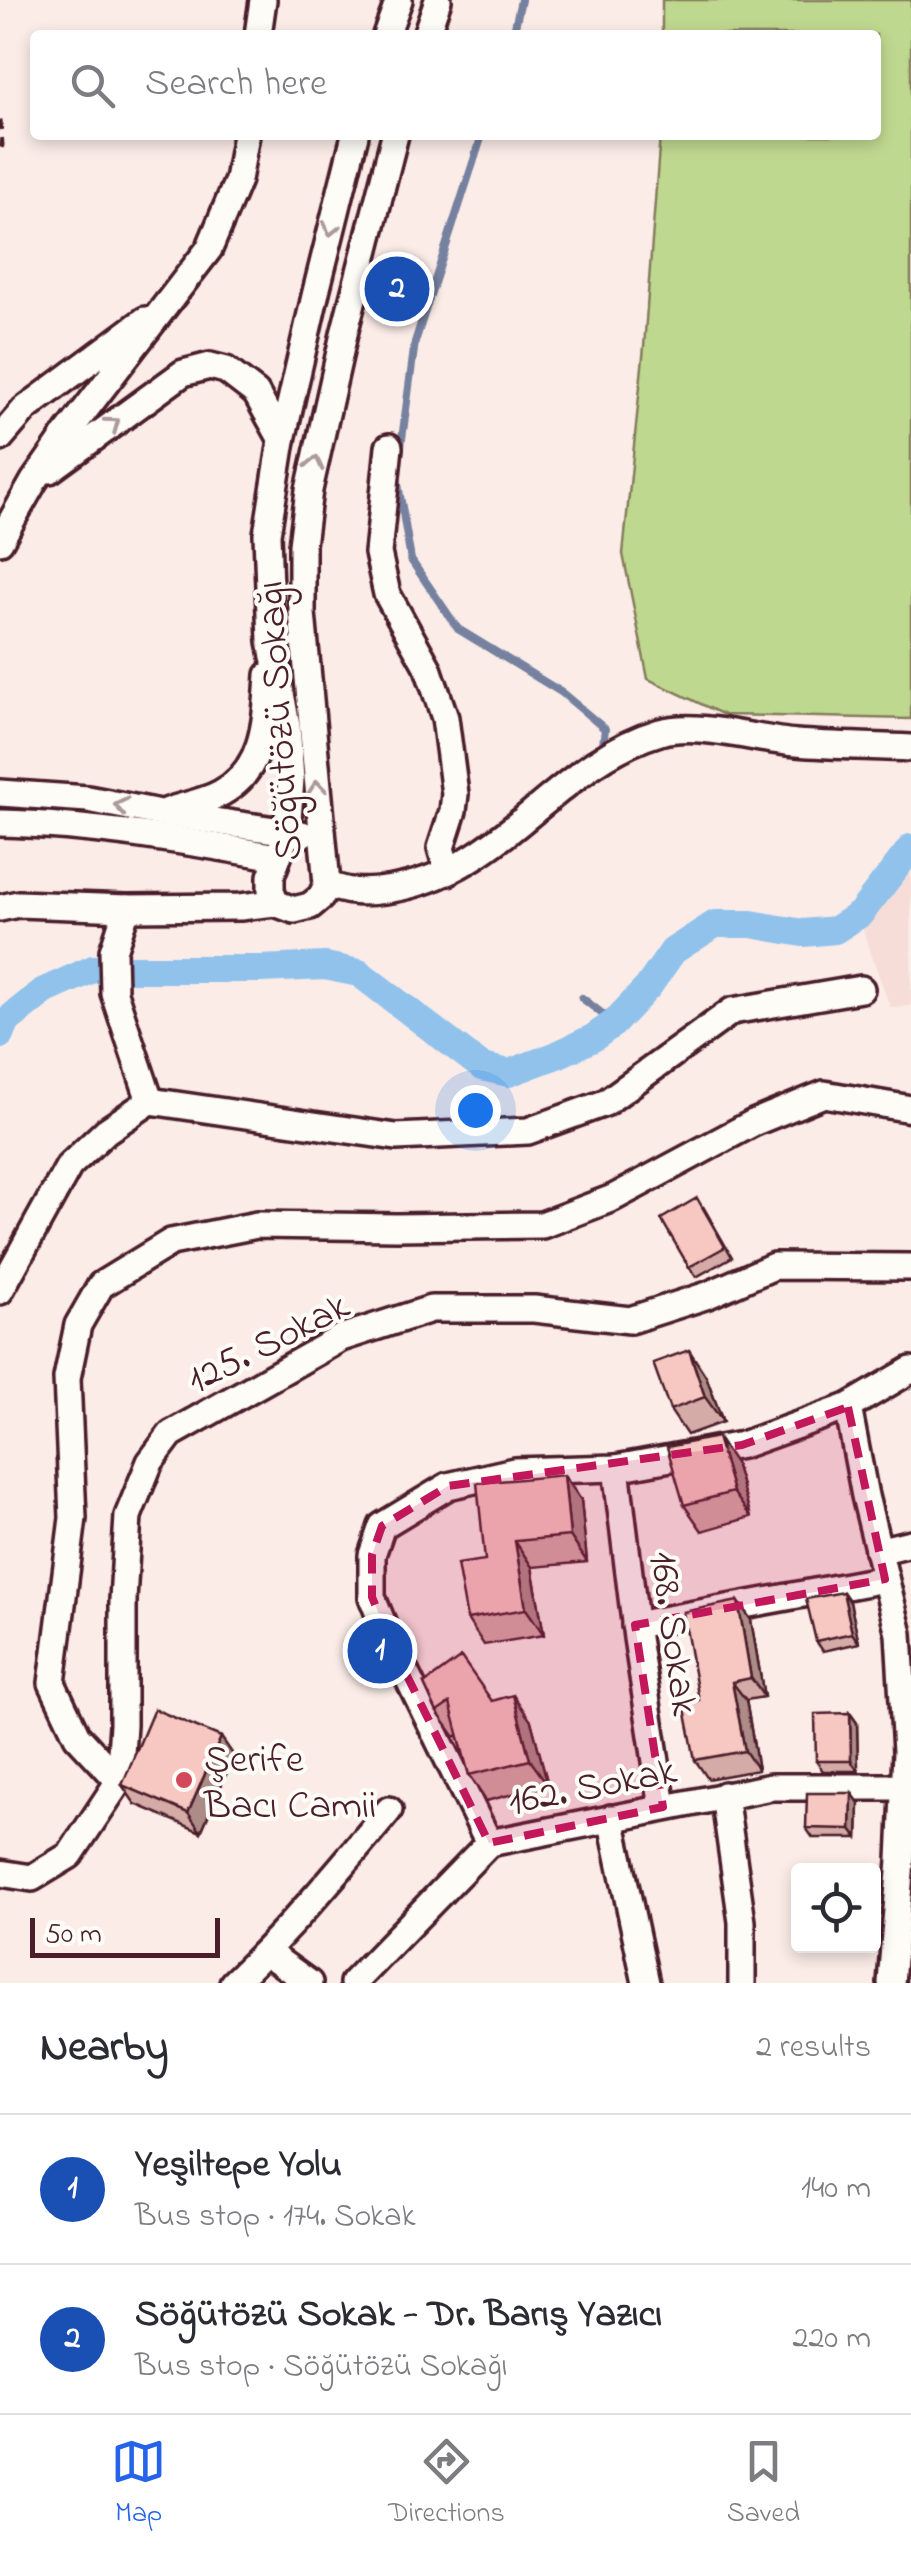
<!DOCTYPE html>
<meta charset="utf-8">
<style>
body{margin:0;font-family:"Indie Flower",sans-serif;background:#f2f2f3;color:#2b2b33}
.controls{position:absolute;right:30px;bottom:30px;display:grid;overflow:hidden;border-radius:10px;box-shadow:0 5px 15px #0003}
.controls button{width:90px;height:90px;display:grid;place-items:center;padding:0;border:0;border-bottom:2px solid #e1e1e2;background:#fff;color:#2b2b33;font:50px sans-serif}
.scale{position:absolute;left:30px;bottom:25px;width:190px;box-sizing:border-box;padding-left:10px;border:5px solid #4a1f2b;border-top:0;font-size:28px;line-height:35px;white-space:nowrap;color:#4a1f2b;-webkit-text-stroke:8px #fdfcf7;paint-order:stroke}
.you{position:absolute;left:475px;top:1110px;width:35px;height:35px;margin:-25px;border:8px solid #fff;border-radius:50%;background:#1a73e8;box-shadow:0 0 0 15px #1a73e833}
.badge{display:grid;place-items:center;width:65px;height:65px;border-radius:50%;background:#2563eb;color:#fff;font-size:32px;font-weight:700}
.pin{position:absolute;translate:-50% -50%;border:5px solid #fff;box-shadow:0 2px 10px #0006}
.list{margin:0;padding:0;list-style:none}
h2{display:flex;justify-content:space-between;align-items:center;height:130px;margin:0;padding:0 40px;font-size:42px}
h2 small{font-size:32px;font-weight:400;color:#7c7c81}
.list li{display:grid;grid-template-columns:65px 1fr auto;gap:30px;align-items:center;box-sizing:border-box;height:150px;padding:0 40px;border-top:2px solid #e1e1e2}
.list b{display:block;font-size:38px;white-space:nowrap}
.list p{margin:0;font-size:32px;white-space:nowrap;color:#7c7c81}
.list em{font-size:32px;font-style:normal;color:#7c7c81}
.icon{flex:none;width:55px;height:55px;fill:none;stroke:currentColor;stroke-width:2;stroke-linecap:round;stroke-linejoin:round}
.map{position:relative;flex:none;width:911px;height:1983px;overflow:hidden}
.search{position:absolute;background:#fff;box-shadow:0 5px 15px #0003;left:30px;right:30px;top:30px;height:110px;display:flex;align-items:center;gap:25px;box-sizing:border-box;padding:0 35px;border-radius:10px;color:#7c7c81;font-size:38px}
.sheet{height:430px;background:#fff}
nav{display:flex;justify-content:space-around;align-items:center;box-sizing:border-box;height:140px;border-top:2px solid #e1e1e2;background:#fff;font-size:28px;color:#7c7c81}
nav a{display:grid;justify-items:center;gap:5px}
nav .on{color:#2563eb}
.map>svg:first-child{display:block}
</style>
<div class="map">
<svg width="911" height="1983" viewBox="0 0 911 1983">
<rect width="100%" height="100%" fill="#fbece7"/>
<filter id="ink" filterUnits="userSpaceOnUse"><feTurbulence type="fractalNoise" baseFrequency=".01" numOctaves="2"/><feDisplacementMap in="SourceGraphic" scale="20" xChannelSelector="R" yChannelSelector="G"/><feConvolveMatrix kernelMatrix="1 2 1 2 8 2 1 2 1" color-interpolation-filters="sRGB"/></filter>
<g filter="url(#ink)">
<polygon fill="#f6ddd8" points="911,853 911,1006 890,1007 860,922"/>
<polygon fill="#bfd88f" stroke="#847c5d" stroke-width="2.5" points="662,0 911,0 911,719 724,715 648,679 623,554 644,347 660,135 876,135 876,35 662,35"/>
<g fill="none" stroke-linecap="round" stroke-linejoin="round">
<g stroke="#74819f" stroke-width="8">
<polyline points="513,35 521,0"/>
<polyline points="400,454 415,342 482,135"/>
<polyline points="397,478 411,560 458,629 561,692 605,729 603,744 599,753"/>
<polyline points="582,998 614,1023"/>
</g>
<polyline stroke="#90c2ec" stroke-width="28" points="0,1035 8,1020 44,991 93,969 261,969 325,966 359,973 482,1067 509,1073 557,1055 593,1038 614,1023 648,987 673,951 715,924 751,924 803,933 835,930 860,914 911,848"/>
<g stroke="#4a1f2b" stroke-width="32">
<g id="minor">
<polyline points="258,35 263,0"/>
<polyline points="386,35 399,0"/>
<polyline points="426,35 438,0"/>
<polyline points="0,438 25,409 145,320"/>
<polyline points="389,447 378,553 387,594 428,668 445,718 455,794 453,811 441,848 448,872"/>
<polyline points="50,470 183,373 210,366 226,370 256,393 282,440"/>
<polyline points="0,541 34,481 69,431 209,249 238,180 246,135"/>
<polyline points="0,793 88,799 160,813 302,834"/>
<path d="M168,811C185,805 205,802 221,793C265,769 266,720 269,675"/>
<path d="M0,823C93,825 186,841 277,857"/>
<path d="M327,884C347,893 364,893 386,890C503,874 554,763 660,732C697,721 757,740 796,743C834,746 873,746 911,748"/>
<polyline points="275,903 271,890 271,876 287,833 291,779 287,725 271,641 267,534 282,440 315,296 355,135"/>
<polyline points="0,908 18,904 127,908 240,907 275,903 294,910 310,906 321,897 327,884 302,613 302,545 309,490 344,334 395,135"/>
<polyline points="127,908 113,951 114,993 150,1101"/>
<polyline points="150,1101 396,1137 528,1131 605,1103 732,1011 861,989"/>
<polyline points="0,1291 69,1166 106,1131 150,1101"/>
<polyline points="848,1407 865,1496 899,1634 906,1752 901,1860 891,1983"/>
<polyline points="616,1468 637,1638 663,1807"/>
<polyline points="878,1551 911,1543"/>
<polyline points="635,1625 885,1579"/>
<polyline points="119,1781 77,1736 52,1683 73,1518 67,1378 78,1325 101,1285 171,1242 257,1225 397,1227 542,1225 613,1198 753,1123 824,1094 911,1109"/>
<polyline points="724,1795 742,1922 742,1983"/>
<polyline points="611,1818 646,1983"/>
<polyline points="489,1843 389,1639 372,1597 372,1555 382,1526 448,1486 514,1471 616,1468 742,1445 848,1407 911,1370"/>
<polyline points="0,1873 32,1878 70,1855 119,1781 123,1725 123,1600 128,1516 150,1462 171,1434 341,1338 431,1309 534,1309 630,1320 708,1295 774,1266 911,1267"/>
<polyline points="266,1952 309,1983"/>
<path d="M233,1983C290,1929 339,1870 389,1810"/>
<polyline points="353,1983 489,1843 771,1787 911,1787"/>
</g>
</g>
<polyline stroke="#4a1f2b" stroke-width="5" stroke-dasharray="10 8" stroke-linecap="butt" points="0,120 2,145 0,152"/>
<use href="#minor" stroke="#fdfcf7" stroke-width="25"/>
</g>
<g fill="#d4aba6" stroke="#4a1f2b" stroke-width="2.5">
<polygon points="704,1208 732,1257 696,1277 689,1267"/>
<polygon points="706,1376 723,1422 687,1435 670,1410"/>
<polygon points="735,1463 751,1517 702,1531 684,1505"/>
<polygon points="581,1500 587,1562 532,1567 544,1635 484,1645 467,1619 485,1560"/>
<polygon points="843,1592 850,1602 859,1643 823,1651 816,1641"/>
<polygon points="738,1601 751,1620 764,1697 746,1700 758,1770 708,1779 695,1760 699,1700"/>
<polygon points="424,1684 492,1701 531,1721 548,1785 486,1801 469,1775 458,1735 455,1737 437,1712"/>
<polygon points="850,1713 857,1723 858,1771 823,1771 816,1761"/>
<polygon points="234,1756 201,1832 135,1804 122,1785"/>
<polygon points="859,1803 858,1838 813,1838 806,1828"/>
</g>
<g fill="#ad8b87" stroke="#4a1f2b" stroke-width="2.5">
<polygon points="689,1350 706,1376 723,1422 705,1397"/>
<polygon points="717,1437 735,1463 751,1517 733,1492"/>
<polygon points="564,1475 581,1500 587,1562 570,1536"/>
<polygon points="515,1541 532,1567 544,1635 526,1609"/>
<polygon points="843,1592 850,1602 859,1643 852,1633"/>
<polygon points="738,1601 751,1620 764,1697 751,1678"/>
<polygon points="732,1682 746,1700 758,1770 745,1751"/>
<polygon points="513,1695 531,1721 548,1785 530,1760"/>
<polygon points="850,1713 857,1723 858,1771 851,1761"/>
<polygon points="221,1737 234,1756 201,1832 188,1813"/>
<polygon points="852,1793 859,1803 858,1838 851,1829"/>
</g>
<g fill="#f7c7c1" stroke="#4a1f2b" stroke-width="2.5">
<polygon points="697,1198 725,1247 689,1267 661,1219"/>
<polygon points="689,1350 705,1397 670,1410 653,1363"/>
<polygon points="717,1437 733,1492 684,1505 667,1447"/>
<polygon points="564,1475 570,1536 515,1541 526,1609 467,1619 457,1564 485,1560 477,1483"/>
<polygon points="843,1592 852,1633 816,1641 806,1599"/>
<polygon points="738,1601 751,1678 732,1682 745,1751 695,1760 684,1703 699,1700 683,1612"/>
<polygon points="461,1657 492,1701 513,1695 530,1760 469,1775 450,1703 437,1712 424,1684"/>
<polygon points="154,1709 221,1737 188,1813 122,1785"/>
<polygon points="850,1713 851,1761 816,1761 815,1714"/>
<polygon points="807,1793 852,1793 851,1829 806,1828"/>
</g>
<defs><path id="oneway-chevron" d="M-2-3.5L2.5 0L-2 3.5" fill="none" stroke-width="1.6" stroke-linecap="round" stroke-linejoin="round" transform="scale(2.5)"/></defs>
<g stroke="#ac999b">
<use href="#oneway-chevron" transform="translate(331 229) rotate(104)"/>
<use href="#oneway-chevron" transform="translate(113 424) rotate(-36)"/>
<use href="#oneway-chevron" transform="translate(315 463) rotate(-77)"/>
<use href="#oneway-chevron" transform="translate(317 787) rotate(-95)"/>
<use href="#oneway-chevron" transform="translate(121 806) rotate(-169)"/>
</g>
</g>
<path fill="#c2185b" fill-opacity="0.2" stroke="#c2185b" stroke-width="8" stroke-dasharray="20 12" stroke-linejoin="round" d="M848,1407L885,1579L635,1625L663,1807L489,1843L389,1639L372,1597V1555L382,1526L448,1486L742,1445Z"/>
<circle fill="#d1495b" stroke="#fdfcf7" stroke-width="4" cx="184" cy="1780" r="10"/>
<g text-anchor="middle" stroke-width="8" stroke-linejoin="round" paint-order="stroke">
<g font-size="40" fill="#4a1f2b" stroke="#fdfcf7">
<text transform="translate(277 721) rotate(-94)" y="14">Söğütözü Sokağı</text>
<text transform="translate(267 1341) rotate(-27)" y="14">125. Sokak</text>
<text transform="translate(676 1633) rotate(82)" y="14">168. Sokak</text>
<text transform="translate(592 1784) rotate(-11)" y="14">162. Sokak</text>
</g>
<g font-size="40" fill="#4a1f2b" stroke="#fdfcf7" text-anchor="start">
<text x="204" y="1771">Şerife<tspan x="204" dy="46">Bacı Camii</tspan></text>
</g>
</g>
</svg>
<div class="controls">
<button><svg class="icon" aria-label="locate" viewBox="0 0 24 24"><circle cx="12" cy="12" r="6"/><path d="M12 2v4M12 18v4M2 12h4M18 12h4"/></svg></button>
</div>
<div class="scale">50 m</div>
<div class="you"></div>
<div class="pin badge" style="left:380px;top:1651px;background:#1a4fb4">1</div>
<div class="pin badge" style="left:397px;top:289px;background:#1a4fb4">2</div>
<div class="search"><svg class="icon" aria-label="search" viewBox="0 0 24 24"><circle cx="10" cy="10" r="6"/><path d="M15 15l6 6"/></svg>Search here</div>
</div>
<section class="sheet">
<h2>Nearby<small>2 results</small></h2>
<ul class="list">
<li><span class="badge" style="background:#1a4fb4">1</span><div><b>Yeşiltepe Yolu</b><p>Bus stop · 174. Sokak</p></div><em>140 m</em></li>
<li><span class="badge" style="background:#1a4fb4">2</span><div><b>Söğütözü Sokak - Dr. Barış Yazıcı</b><p>Bus stop · Söğütözü Sokağı</p></div><em>220 m</em></li>
</ul>
</section>
<nav>
<a class="on"><svg class="icon" aria-label="map" viewBox="0 0 24 24"><path d="M3 6l6-2 6 2 6-2v14l-6 2-6-2-6 2zM9 4v14M15 6v14"/></svg>Map</a>
<a><svg class="icon" aria-label="directions" viewBox="0 0 24 24"><path d="M12 3l9 9-9 9-9-9zM9 14v-3h6M13 9l2 2-2 2"/></svg>Directions</a>
<a><svg class="icon" aria-label="saved" viewBox="0 0 24 24"><path d="M7 4h10v16l-5-4-5 4z"/></svg>Saved</a>
</nav>
